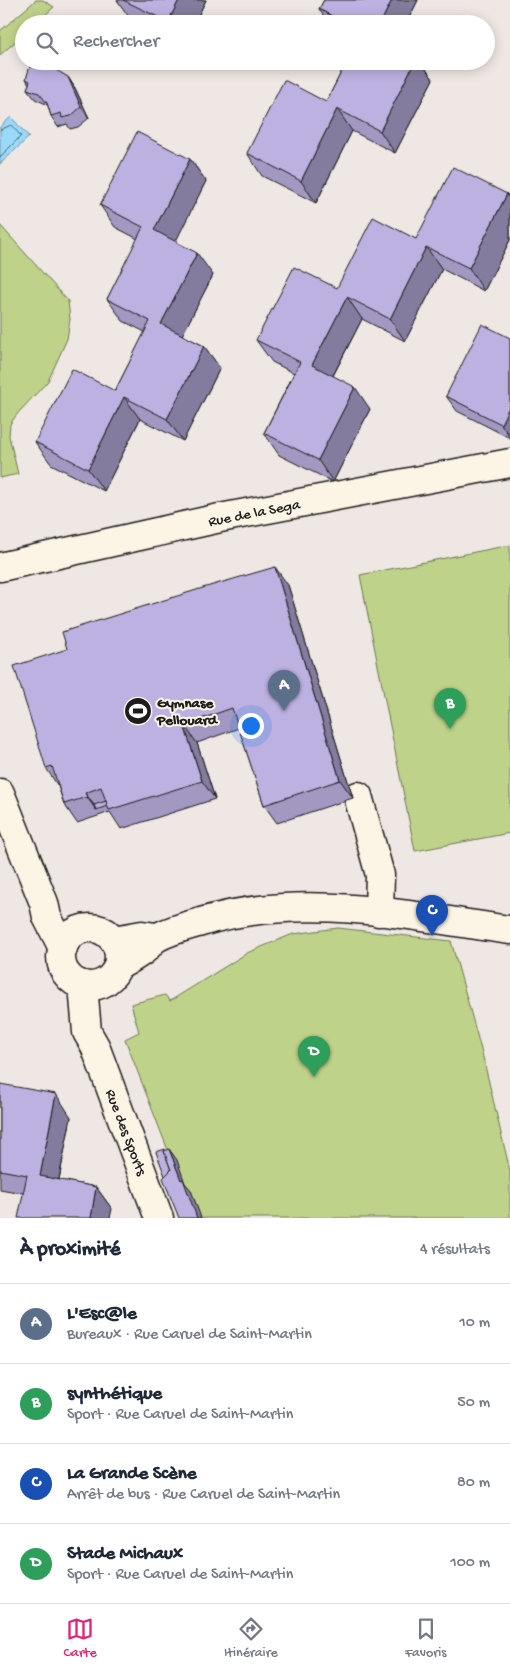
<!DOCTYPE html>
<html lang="fr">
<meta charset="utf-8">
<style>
body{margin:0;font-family:"Gochi Hand",sans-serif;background:#f6f6f7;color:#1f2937}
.you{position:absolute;left:250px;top:725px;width:18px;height:18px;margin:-12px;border:4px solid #fff;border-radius:50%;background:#1a73e8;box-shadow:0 0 0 8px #1a73e833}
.badge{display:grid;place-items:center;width:32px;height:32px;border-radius:50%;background:#db2777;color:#fff;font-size:16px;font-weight:700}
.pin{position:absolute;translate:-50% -41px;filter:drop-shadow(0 1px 2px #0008)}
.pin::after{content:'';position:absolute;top:26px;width:18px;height:15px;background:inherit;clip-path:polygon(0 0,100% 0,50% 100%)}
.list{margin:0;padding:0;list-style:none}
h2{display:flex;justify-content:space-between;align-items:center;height:65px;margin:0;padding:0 20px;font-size:21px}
h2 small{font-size:16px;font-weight:400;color:#747a83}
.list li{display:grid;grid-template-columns:32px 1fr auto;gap:15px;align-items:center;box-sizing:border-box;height:80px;padding:0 20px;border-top:1px solid #e0e1e3}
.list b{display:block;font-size:19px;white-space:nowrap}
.list p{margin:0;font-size:16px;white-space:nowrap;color:#747a83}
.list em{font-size:16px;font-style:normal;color:#747a83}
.icon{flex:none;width:28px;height:28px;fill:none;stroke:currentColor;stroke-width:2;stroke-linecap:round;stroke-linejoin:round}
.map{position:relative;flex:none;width:510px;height:1218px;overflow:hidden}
.search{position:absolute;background:#fff;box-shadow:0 2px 12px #0003;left:15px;right:15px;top:15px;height:55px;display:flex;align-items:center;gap:12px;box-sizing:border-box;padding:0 18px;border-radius:28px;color:#747a83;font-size:19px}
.sheet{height:385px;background:#fff}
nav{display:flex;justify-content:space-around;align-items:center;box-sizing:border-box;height:70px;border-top:1px solid #e0e1e3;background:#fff;font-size:14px;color:#747a83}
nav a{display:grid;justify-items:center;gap:2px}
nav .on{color:#db2777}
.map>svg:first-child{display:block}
</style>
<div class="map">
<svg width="510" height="1218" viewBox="0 0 510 1218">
<rect width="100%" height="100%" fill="#efe7e4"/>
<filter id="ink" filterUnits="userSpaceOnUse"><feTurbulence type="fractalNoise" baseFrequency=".02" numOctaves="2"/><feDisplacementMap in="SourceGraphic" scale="10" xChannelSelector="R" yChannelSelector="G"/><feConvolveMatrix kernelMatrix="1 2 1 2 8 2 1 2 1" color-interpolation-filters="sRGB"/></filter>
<g filter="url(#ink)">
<g fill="#bed389" stroke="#6d7852">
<polygon points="36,0 43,0 54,7 35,24 24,24 24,34 0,55 0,31"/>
<polygon points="0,225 68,301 70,319 67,339 48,381 18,413 10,424 9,436 18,474 0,478"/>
<polygon points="510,545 510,833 415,851 360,575"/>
<polygon points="338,928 451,941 482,1053 510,1171 510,1218 182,1218 169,1153 125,1039 139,1032 131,1004 165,995 170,1001 247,953 293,934"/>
</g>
<polygon fill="#99dafb" stroke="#678ea2" points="11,117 29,137 0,164 0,127"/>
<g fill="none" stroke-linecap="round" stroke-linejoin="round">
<polyline stroke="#4e6875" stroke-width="1" points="0,130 11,125 21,136 0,157"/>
<g stroke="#1c1c1c" stroke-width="31">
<g id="minor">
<polyline points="0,567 220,518 510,463"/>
<polyline points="358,796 380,875 379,912"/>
<polyline points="114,940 142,935 156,937"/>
<path d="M118,966C127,961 136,956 144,950C149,946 152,940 158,937C171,930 187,926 201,922C303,891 408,916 510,930"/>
</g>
</g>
<g stroke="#1c1c1c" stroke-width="31">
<g id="major">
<polyline points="0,793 44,903 47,917 63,948"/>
<circle cx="90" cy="957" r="29"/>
<polyline points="83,985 87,1032 95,1046 159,1218"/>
</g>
</g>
<use href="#minor" stroke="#fcf5e5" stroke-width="28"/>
<use href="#major" stroke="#fcf5e5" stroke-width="28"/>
</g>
<g fill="#a398c2" stroke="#1c1c1c">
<polygon points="117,0 206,0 194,24 142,24 129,17"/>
<polygon points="324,0 418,0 406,24 329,24 319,9"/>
<polygon points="83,61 91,61 87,65"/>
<polygon points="347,61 420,61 433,79 395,153 352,131 316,203 262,176 247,153 326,102"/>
<polygon points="68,77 75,88 89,118 78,127 70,129 67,124 58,127 51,116 48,106 46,104 35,99 27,89 29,84 26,79"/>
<polygon points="190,159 206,181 175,241 213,275 182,335 204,346 220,368 183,441 140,419 104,491 51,464 35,442 115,391 145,332 123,321 107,299 138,239 115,227 100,205"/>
<polygon points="507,194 510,199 510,240 484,291 442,269 405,341 362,319 333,376 370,409 333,482 279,455 264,433 294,373 272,362 256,340 416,239"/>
<polygon points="510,338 510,438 457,411 446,396"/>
<polygon points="288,585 353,798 277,823 264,805 239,728 197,743 215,799 121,829 110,812 77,823 64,804 58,786 46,768"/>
<polygon points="0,1084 71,1117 59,1180 96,1187 112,1209 0,1189"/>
</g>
<g fill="#847c9e" stroke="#1c1c1c">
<polygon points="179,0 206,0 194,24 169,24 168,22"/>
<polygon points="392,0 418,0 406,24 380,24"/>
<polygon points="415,61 420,61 433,79 395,153 380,131"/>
<polygon points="68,77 75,88 89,118 81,107"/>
<polygon points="337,109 352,131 316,203 301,181"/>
<polygon points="190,159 206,181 170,253 154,230"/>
<polygon points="507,194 510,199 510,240 484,291 469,268"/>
<polygon points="426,247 442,269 405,341 390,319"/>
<polygon points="197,253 213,275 176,347 161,324"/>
<polygon points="347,297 362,319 327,387 312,365"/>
<polygon points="204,346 220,368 183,441 167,419"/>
<polygon points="355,387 370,409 333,482 318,460"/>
<polygon points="124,397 140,419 104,491 88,469"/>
<polygon points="510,405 510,437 501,424"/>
<polygon points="275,567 288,585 353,798 340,780"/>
<polygon points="184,725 197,743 215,799 202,781"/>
<polygon points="85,793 97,809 96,810 87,797"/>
<polygon points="56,1094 71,1117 55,1199 40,1176"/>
<polygon points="169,1149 177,1160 185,1183 191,1190 201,1218 197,1218 181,1180"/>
<polygon points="96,1187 112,1209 110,1218 91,1218"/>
</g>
<g fill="#bdb1e2" stroke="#1c1c1c">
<polygon points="123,0 179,0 168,22"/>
<polygon points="324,0 392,0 380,24 347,24 319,9"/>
<polygon points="38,61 41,61 68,77 81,107 71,116 62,118 61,113 51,116 47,103 39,93 27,89 30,81 26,79 29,69"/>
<polygon points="347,61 415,61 380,131 337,109 301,181 247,153 284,80 326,102"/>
<polygon points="137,132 190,159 154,230 197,253 161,324 204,346 167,419 124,397 88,469 35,442 72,369 115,391 150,321 107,299 143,227 100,205"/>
<polygon points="453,167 507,194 469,268 426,247 390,319 347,297 312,365 355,387 318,460 264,433 300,362 256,340 294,267 337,288 373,217 416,239"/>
<polygon points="482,324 510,338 510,405 501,424 446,396"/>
<polygon points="275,567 340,780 264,805 232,708 184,725 202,781 109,810 101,787 85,793 87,797 64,804 52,766 46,768 14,666 67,649 62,632 206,587"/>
<polygon points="106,801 107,806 96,810 94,805"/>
<polygon points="0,1084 56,1094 40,1176 96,1187 91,1218 18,1218 27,1175 0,1170"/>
<polygon points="165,1149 165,1150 164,1151 171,1170 165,1176 156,1152"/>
<polygon points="169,1149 181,1180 183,1179 197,1218 179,1218 163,1178 171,1170 164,1151"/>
</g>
</g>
<defs>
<g id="stadium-disc" transform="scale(1.4375)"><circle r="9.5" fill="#1c1c1c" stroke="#fcf5e5"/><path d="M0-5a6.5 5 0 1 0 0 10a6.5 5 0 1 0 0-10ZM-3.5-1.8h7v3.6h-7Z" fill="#fff"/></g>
</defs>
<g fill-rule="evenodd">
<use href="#stadium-disc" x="138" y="711"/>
</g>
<g text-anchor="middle" stroke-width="4" stroke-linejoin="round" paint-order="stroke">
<g font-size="15" fill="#1c1c1c" stroke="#fcf5e5">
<text transform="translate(254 512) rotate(-11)" y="5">Rue de la Sega</text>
<text transform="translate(127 1132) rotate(69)" y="5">Rue des Sports</text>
</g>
<g font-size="15" font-weight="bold" fill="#1c1c1c" stroke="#fcf5e5" text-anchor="start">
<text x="157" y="707">Gymnase<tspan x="157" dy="17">Pellouard</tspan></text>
</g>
</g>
</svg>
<div class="you"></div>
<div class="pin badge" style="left:284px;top:711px;background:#5c6f8a">A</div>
<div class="pin badge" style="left:450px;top:729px;background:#2e9e5b">B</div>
<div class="pin badge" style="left:432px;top:936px;background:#1a4fb4">C</div>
<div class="pin badge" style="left:314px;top:1077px;background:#2e9e5b">D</div>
<div class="search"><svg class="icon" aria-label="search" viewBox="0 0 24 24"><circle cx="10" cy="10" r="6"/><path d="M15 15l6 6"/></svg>Rechercher</div>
</div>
<section class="sheet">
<h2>À proximité<small>4 résultats</small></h2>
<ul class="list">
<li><span class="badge" style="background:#5c6f8a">A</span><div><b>L'Esc@le</b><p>Bureaux · Rue Caruel de Saint-Martin</p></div><em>10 m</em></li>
<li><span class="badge" style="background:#2e9e5b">B</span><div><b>synthétique</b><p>Sport · Rue Caruel de Saint-Martin</p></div><em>50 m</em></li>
<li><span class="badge" style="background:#1a4fb4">C</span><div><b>La Grande Scène</b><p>Arrêt de bus · Rue Caruel de Saint-Martin</p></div><em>80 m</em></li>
<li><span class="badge" style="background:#2e9e5b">D</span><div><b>Stade Michaux</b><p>Sport · Rue Caruel de Saint-Martin</p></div><em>100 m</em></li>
</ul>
</section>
<nav>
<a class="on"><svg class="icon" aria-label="map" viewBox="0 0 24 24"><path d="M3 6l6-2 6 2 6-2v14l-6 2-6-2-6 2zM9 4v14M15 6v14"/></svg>Carte</a>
<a><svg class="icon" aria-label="directions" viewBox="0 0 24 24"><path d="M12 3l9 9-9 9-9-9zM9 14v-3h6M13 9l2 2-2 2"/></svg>Itinéraire</a>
<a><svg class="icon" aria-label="saved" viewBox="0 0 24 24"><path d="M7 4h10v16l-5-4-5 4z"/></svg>Favoris</a>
</nav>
